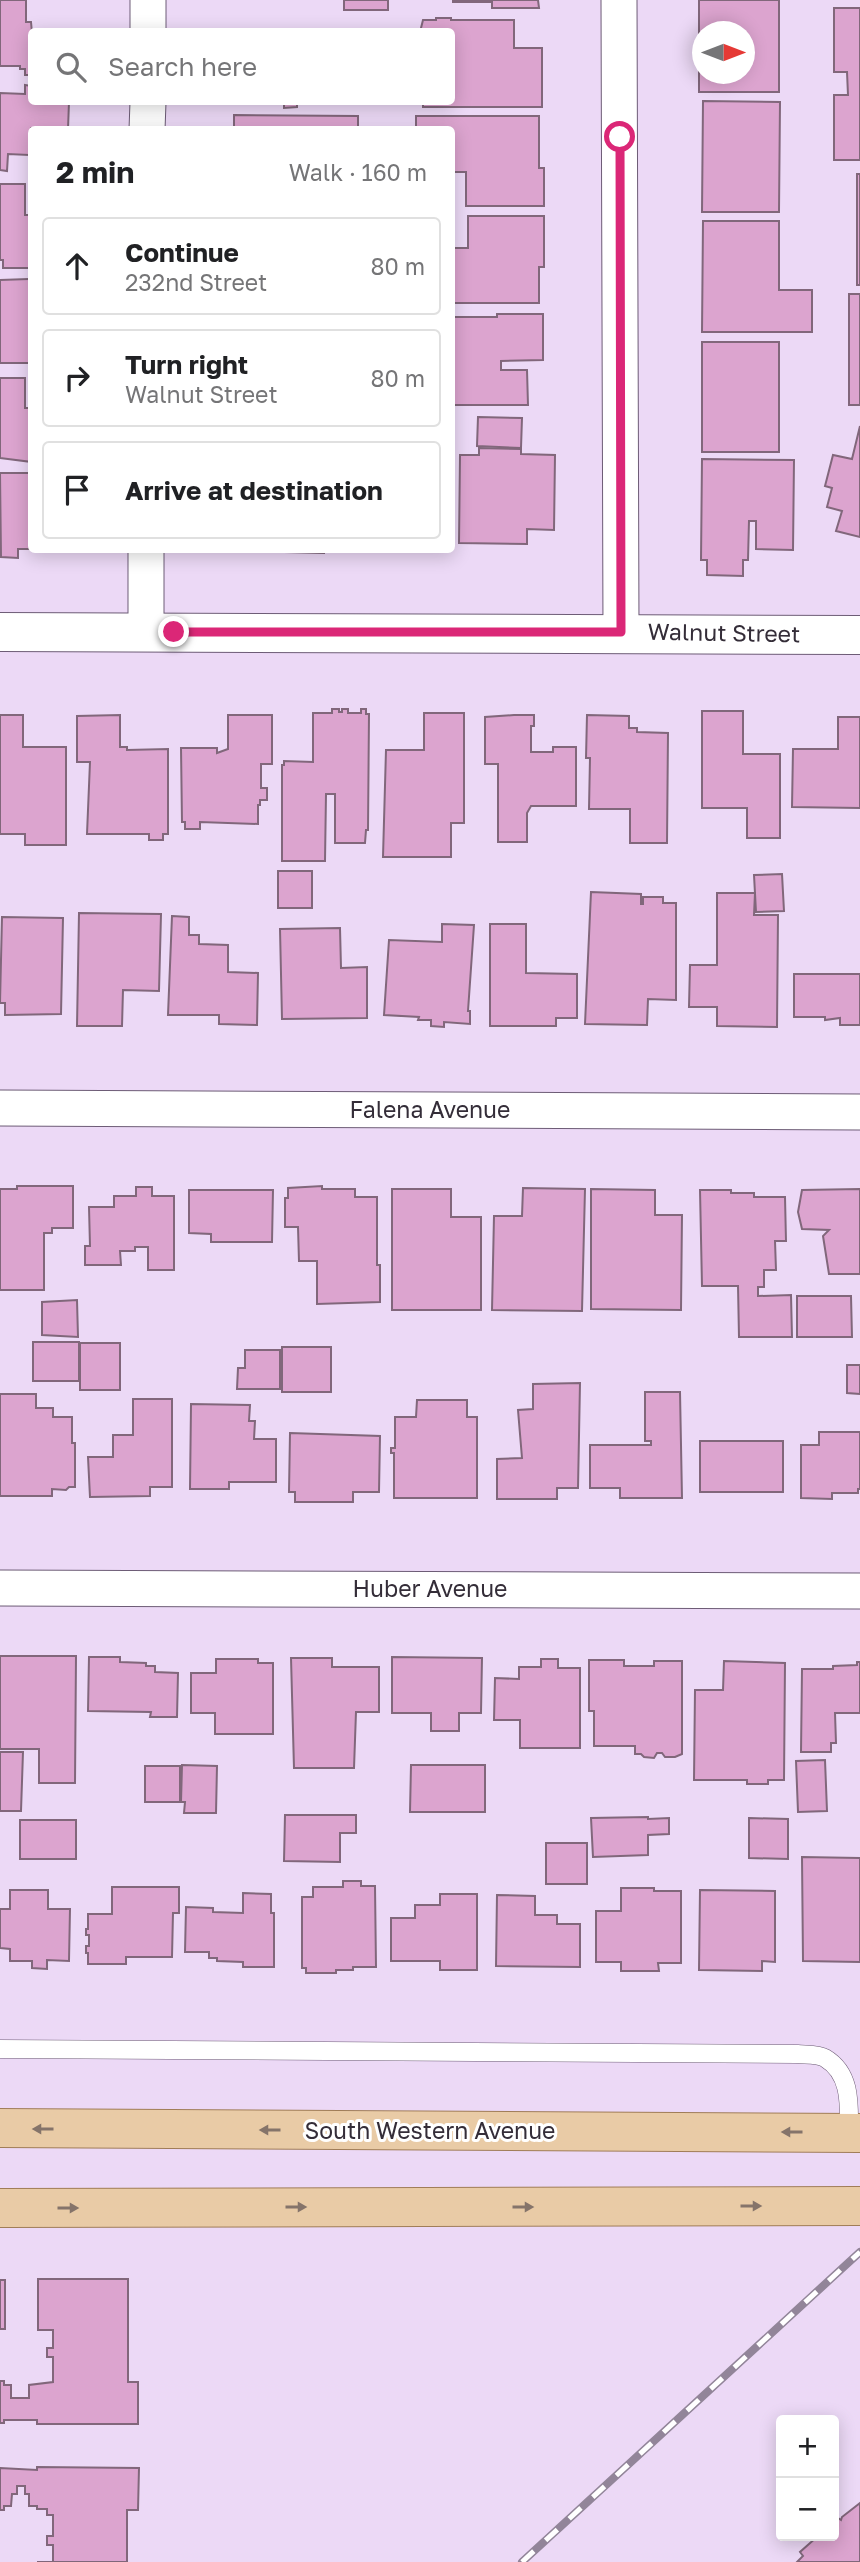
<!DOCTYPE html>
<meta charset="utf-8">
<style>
body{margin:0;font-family:"Golos Text",sans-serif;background:#f6f6f6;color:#202124}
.controls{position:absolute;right:21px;bottom:21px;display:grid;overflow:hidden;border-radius:7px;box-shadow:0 4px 18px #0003}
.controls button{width:63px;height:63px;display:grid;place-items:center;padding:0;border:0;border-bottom:2px solid #e0e0e0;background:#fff;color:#202124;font:35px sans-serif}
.compass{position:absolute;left:692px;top:21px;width:63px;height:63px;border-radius:50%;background:#fff;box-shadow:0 4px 18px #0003;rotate:90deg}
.stop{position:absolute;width:21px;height:21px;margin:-16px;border:5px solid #db2777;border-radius:50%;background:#fff}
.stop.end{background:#db2777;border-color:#fff;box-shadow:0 2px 7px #0008}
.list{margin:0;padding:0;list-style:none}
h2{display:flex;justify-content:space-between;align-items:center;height:91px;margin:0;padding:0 28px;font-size:30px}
h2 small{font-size:23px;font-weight:400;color:#757577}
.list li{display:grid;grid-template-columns:46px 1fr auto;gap:21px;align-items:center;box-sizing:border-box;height:98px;margin:0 14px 14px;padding:0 14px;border:2px solid #e0e0e0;border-radius:7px}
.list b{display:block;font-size:26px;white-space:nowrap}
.list p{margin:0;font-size:23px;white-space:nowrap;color:#757577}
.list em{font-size:23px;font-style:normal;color:#757577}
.icon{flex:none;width:38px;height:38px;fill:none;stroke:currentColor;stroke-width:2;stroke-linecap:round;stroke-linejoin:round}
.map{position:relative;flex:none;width:860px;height:2562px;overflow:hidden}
.search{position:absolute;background:#fff;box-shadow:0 4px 18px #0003;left:28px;top:28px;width:427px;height:77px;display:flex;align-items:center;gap:18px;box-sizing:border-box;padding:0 24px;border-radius:7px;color:#757577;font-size:26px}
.panel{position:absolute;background:#fff;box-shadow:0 4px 18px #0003;left:28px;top:126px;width:427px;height:427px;border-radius:7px}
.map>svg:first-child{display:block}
</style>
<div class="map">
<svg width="860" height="2562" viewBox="0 0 860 2562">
<rect width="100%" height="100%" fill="#ecd9f6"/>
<g fill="#dca4cf" stroke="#81677b" stroke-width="2" fill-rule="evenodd">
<polygon points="0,0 26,0 26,22 31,22 32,33 32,75 25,75 25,69 20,69 20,66 0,66"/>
<rect x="344" y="0" width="44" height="10"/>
<polygon points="453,0 538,0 539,8 492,8 492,2 453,2"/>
<path d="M699,0H779V92H699ZM702,32H744V74H702Z"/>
<polygon points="834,8 860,8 860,160 834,160 834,95 848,95 847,72 834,72"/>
<polygon points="436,18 451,18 451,20 514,20 514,48 542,48 542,107 423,107 423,103 415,103 415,102 452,102 452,32 420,32 423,20 436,20"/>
<polygon points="25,85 32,86 32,102 69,102 68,129 31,128 29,155 8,154 7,171 0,170 0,93 25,94"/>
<polygon points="703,101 780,102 779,212 702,212"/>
<polygon points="232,102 297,102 297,107 284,108 284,102"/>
<polygon points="234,115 358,116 358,130 234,130"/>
<polygon points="416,116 539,116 539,168 544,168 544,206 466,206 466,172 452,172 452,130 416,130"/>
<rect x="857" y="174" width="3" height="111"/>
<polygon points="0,184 25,184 25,215 29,215 29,227 32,227 32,268 3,268 3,260 0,260"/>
<polygon points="468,216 544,216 544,267 539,267 539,303 452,303 452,248 468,248"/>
<polygon points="703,221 779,221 779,290 812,290 812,332 702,332"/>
<polygon points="29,279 32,279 32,363 0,363 0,280"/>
<rect x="849" y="294" width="11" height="111"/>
<polygon points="497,314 543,314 543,360 501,361 501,370 527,370 528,405 452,405 452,317 497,317"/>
<rect x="702" y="342" width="77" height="110"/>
<polygon points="0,378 25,378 25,408 29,408 29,419 32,419 32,462 0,458"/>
<polygon points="478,417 522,418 521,448 477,446"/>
<polygon points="860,426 860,537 836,531 842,511 827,507 832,488 825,486 833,455 852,459"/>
<polygon points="479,448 521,449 521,454 555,455 554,530 527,529 527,544 459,543 460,455 479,455"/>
<polygon points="702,459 794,460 793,550 756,549 756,521 749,521 748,560 743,560 743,576 707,575 707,560 701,560"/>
<polygon points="0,473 32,473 32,549 18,549 18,558 1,557"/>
<polygon points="212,550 324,550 324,553"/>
<polygon points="332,709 339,709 339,712 342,712 342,709 348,709 348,713 361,713 361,709 366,709 366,714 369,714 368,830 366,830 365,843 335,843 335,794 326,794 325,861 282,861 282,765 284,765 284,761 313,762 313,713 332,713"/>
<polygon points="702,711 743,711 743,754 780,754 780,838 747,838 747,808 702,808"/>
<polygon points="424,713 464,713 464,823 451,823 451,857 383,857 386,750 424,750"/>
<polygon points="0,715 23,715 23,747 66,747 66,845 25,845 25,834 0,834"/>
<polygon points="120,715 120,747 127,747 127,750 168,749 168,834 163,834 163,840 149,840 149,834 87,834 90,762 77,762 77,716"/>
<polygon points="228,715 272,715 272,764 261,764 261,788 267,788 267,800 260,800 260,805 258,805 258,824 200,822 200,829 185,829 185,822 182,822 181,748 217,748 217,753 228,749"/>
<polygon points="514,715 534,715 534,726 531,726 531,752 553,752 553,747 576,747 576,806 531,806 527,813 527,842 498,842 498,764 485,764 485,717"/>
<polygon points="587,715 629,716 629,728 637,728 637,732 668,733 667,843 630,843 630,809 589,809 590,758 586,758"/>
<polygon points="838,717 860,717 860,808 792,807 793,749 838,749"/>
<rect x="278" y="871" width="34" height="37"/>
<polygon points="782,874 784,911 756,912 754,875"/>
<polygon points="591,892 641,894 641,904 643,904 643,897 663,897 663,903 676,903 676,1000 648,999 647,1025 585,1024"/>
<polygon points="717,893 755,893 754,915 778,915 777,1027 717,1026 717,1007 689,1007 690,965 717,965"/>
<polygon points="79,913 161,914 159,991 123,990 122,1026 77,1026"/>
<polygon points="172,916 189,917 189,935 199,935 199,944 228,945 228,972 258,973 257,1025 219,1024 219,1015 168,1015"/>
<polygon points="2,917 63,918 61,1014 5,1015 5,1003 0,1003"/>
<polygon points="442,924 474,925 468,1011 470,1011 470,1024 444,1022 444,1027 431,1026 431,1020 418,1020 419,1017 384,1015 389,940 442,942"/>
<polygon points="490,924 526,924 526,973 577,974 577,1018 556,1018 556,1026 490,1026"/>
<polygon points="340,928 341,968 367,967 367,1018 282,1019 280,929"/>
<polygon points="794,974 860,974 860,1025 840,1025 840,1018 825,1020 825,1017 794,1017"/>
<polygon points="17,1186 73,1186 73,1228 52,1228 52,1233 44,1233 44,1290 0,1290 0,1189 17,1189"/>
<polygon points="322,1186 322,1189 355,1189 355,1197 377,1197 377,1265 380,1265 380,1302 317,1304 317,1261 299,1261 298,1227 285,1227 285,1198 288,1198 288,1188"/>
<polygon points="136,1187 152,1187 152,1196 174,1196 174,1270 148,1270 148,1247 135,1247 135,1251 120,1251 121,1265 85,1265 85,1246 90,1246 89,1207 114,1207 114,1196 136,1196"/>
<polygon points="523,1188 585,1189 582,1311 492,1310 494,1216 522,1216"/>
<polygon points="392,1189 451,1189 451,1217 481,1217 481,1310 392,1310"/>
<polygon points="591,1189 655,1190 655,1215 682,1215 681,1310 591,1309"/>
<polygon points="860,1189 860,1274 829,1274 823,1236 829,1230 802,1229 798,1212 802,1190"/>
<polygon points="189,1190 273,1190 272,1242 211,1242 211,1234 189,1233"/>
<polygon points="700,1190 731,1190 731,1193 754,1193 754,1197 785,1197 786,1241 775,1241 776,1270 764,1270 764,1287 758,1287 758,1296 791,1295 792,1337 739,1337 738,1286 702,1286"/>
<polygon points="797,1296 851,1296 852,1337 797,1337"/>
<polygon points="77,1300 78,1337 42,1335 42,1302"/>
<rect x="33" y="1342" width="46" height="39"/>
<rect x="80" y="1343" width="40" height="47"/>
<rect x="282" y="1347" width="49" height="45"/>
<polygon points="245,1350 280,1350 280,1389 237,1389 238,1368 245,1368"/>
<polygon points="847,1365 860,1365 860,1394 847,1393"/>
<polygon points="580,1383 578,1488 557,1488 557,1499 497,1499 497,1459 522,1458 518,1410 533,1409 533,1384"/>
<polygon points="645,1392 680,1392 682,1498 620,1498 620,1488 590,1488 590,1445 651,1445 651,1441 645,1441"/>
<polygon points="0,1394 36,1394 36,1408 53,1408 53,1417 72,1417 72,1443 75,1443 75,1487 69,1487 66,1490 52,1489 52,1496 0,1496"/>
<polygon points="133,1399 172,1399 172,1487 150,1487 150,1496 90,1497 88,1457 113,1457 113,1435 133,1435"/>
<polygon points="417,1400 467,1400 467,1417 477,1417 477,1498 394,1498 394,1453 391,1453 391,1448 395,1448 395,1417 416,1417"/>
<polygon points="191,1404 250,1405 249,1421 255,1421 254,1439 276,1439 276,1482 229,1482 229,1489 190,1489"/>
<polygon points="819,1432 860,1432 860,1489 858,1489 858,1493 832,1493 832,1499 801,1498 801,1445 819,1445"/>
<polygon points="290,1433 380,1436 379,1492 353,1492 353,1502 295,1502 295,1492 289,1492"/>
<rect x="700" y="1441" width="83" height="51"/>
<polygon points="0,1656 76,1656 75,1783 39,1783 39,1749 0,1749"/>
<polygon points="89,1657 120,1657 120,1662 146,1663 146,1666 155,1666 155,1672 178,1673 177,1717 150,1717 151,1712 88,1711"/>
<polygon points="392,1657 482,1658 481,1713 459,1713 459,1731 431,1731 431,1713 392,1713"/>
<polygon points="291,1658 332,1658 332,1667 379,1667 379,1712 356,1712 354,1768 294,1768"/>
<polygon points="216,1659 258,1659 258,1663 273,1663 273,1734 215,1734 215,1713 191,1713 191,1673 216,1673"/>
<polygon points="541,1659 558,1659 558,1668 580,1668 580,1748 520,1748 520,1720 494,1720 495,1678 519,1679 519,1667 541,1667"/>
<polygon points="589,1660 624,1660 624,1666 654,1666 654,1661 682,1661 682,1754 675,1757 665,1757 662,1753 657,1753 654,1758 644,1757 641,1754 635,1754 635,1746 594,1746 594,1711 589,1711"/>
<polygon points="724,1661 785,1663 784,1780 768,1780 768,1784 747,1784 747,1780 694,1780 695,1690 723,1690"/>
<polygon points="857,1662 860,1662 860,1713 835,1713 836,1743 831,1743 831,1752 801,1752 802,1669 833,1669 833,1666 857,1665"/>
<polygon points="0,1752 23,1752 21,1811 0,1811"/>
<polygon points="825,1760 827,1811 798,1812 796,1761"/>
<polygon points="182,1765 217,1766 216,1813 184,1813 185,1802 181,1802"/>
<polygon points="411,1765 485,1765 485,1812 410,1812"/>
<rect x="145" y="1766" width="35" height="36"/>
<polygon points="285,1815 356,1815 356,1833 340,1833 340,1862 284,1861"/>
<polygon points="648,1817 648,1819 669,1818 669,1834 648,1835 648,1855 593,1857 591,1818"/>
<polygon points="749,1818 788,1819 788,1859 749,1858"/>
<rect x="20" y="1820" width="56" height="39"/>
<rect x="546" y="1843" width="41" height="41"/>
<polygon points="802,1857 860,1858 860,1962 803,1961"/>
<polygon points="343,1881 361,1881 361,1886 375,1886 376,1967 353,1967 353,1970 336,1970 336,1973 306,1973 306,1968 302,1968 302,1897 313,1897 313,1887 343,1887"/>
<polygon points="112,1887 179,1887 179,1913 173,1913 172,1957 126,1957 126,1964 88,1964 88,1953 86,1953 86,1946 89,1946 89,1935 86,1935 86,1929 88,1929 88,1914 112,1914"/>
<polygon points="621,1888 654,1888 654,1891 681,1891 681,1963 658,1963 659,1971 621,1971 621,1962 596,1962 596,1911 621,1911"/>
<polygon points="10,1890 48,1890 48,1909 70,1909 69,1961 47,1960 47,1969 32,1968 32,1961 10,1961 10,1949 0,1948 0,1909 10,1909"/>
<polygon points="700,1890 775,1891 775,1962 762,1961 762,1971 699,1970"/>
<polygon points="243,1893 271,1894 271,1913 274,1913 274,1967 243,1967 243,1962 217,1961 217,1958 209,1958 209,1952 185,1952 186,1907 213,1908 213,1912 243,1913"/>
<polygon points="440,1894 477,1894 477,1970 440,1970 440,1961 391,1961 391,1918 415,1918 415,1905 440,1905"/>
<polygon points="497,1895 535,1896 535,1915 557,1915 557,1924 580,1924 580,1967 496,1966"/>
<polygon points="38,2279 128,2279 128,2382 138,2382 138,2424 37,2424 37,2420 4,2420 4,2423 0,2423 0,2381 4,2381 4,2385 11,2385 11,2398 29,2398 29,2385 53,2382 53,2357 47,2357 47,2348 53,2348 53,2330 38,2330"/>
<rect x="0" y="2280" width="5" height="49"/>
<polygon points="37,2467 139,2468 138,2510 127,2510 127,2562 37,2562 53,2562 53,2545 47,2545 47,2536 53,2536 53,2515 47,2515 47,2509 37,2509 37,2506 29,2506 29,2494 25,2494 25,2486 17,2486 17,2494 12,2494 11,2506 4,2506 4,2510 0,2510 0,2468 37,2470"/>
<polygon points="860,2503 860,2562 797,2562 803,2556 800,2552 818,2536 834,2536 834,2522 838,2518 841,2520 842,2517"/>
</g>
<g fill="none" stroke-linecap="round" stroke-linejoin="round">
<g stroke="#6d5c76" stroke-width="19">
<path id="service" d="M0,2049L797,2054C805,2055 818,2054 825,2058C852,2074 849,2106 849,2133"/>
</g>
<g stroke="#6d5c76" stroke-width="37">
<g id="minor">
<polyline points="619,0 621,632"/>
<polyline points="148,32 148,0"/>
<polyline points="147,130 148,102"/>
<polyline points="146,632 146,550"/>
<polyline points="0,1108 860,1112"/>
<polyline points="0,1588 860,1591"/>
</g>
</g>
<g stroke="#6d5c76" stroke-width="40">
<polyline id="tertiary" points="0,632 860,635"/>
</g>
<g stroke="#a07d58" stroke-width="40">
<g id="primary">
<polyline points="0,2128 860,2133"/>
<polyline points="0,2208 860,2206"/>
</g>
</g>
<use href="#service" stroke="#fff" stroke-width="18"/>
<use href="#minor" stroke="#fff" stroke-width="35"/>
<use href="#tertiary" stroke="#fff" stroke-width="38"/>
<use href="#primary" stroke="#e9cba6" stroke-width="38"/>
<g stroke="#928599" stroke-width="8">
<polyline id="rail" points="522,2562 860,2252"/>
</g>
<use href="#rail" stroke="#fff" stroke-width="5" stroke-dasharray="16" stroke-linecap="butt"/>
</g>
<defs><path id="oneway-solid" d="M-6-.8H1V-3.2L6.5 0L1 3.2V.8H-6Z" transform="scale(1.75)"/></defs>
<g fill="#85746a">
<use href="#oneway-solid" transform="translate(43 2129) rotate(-180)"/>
<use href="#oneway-solid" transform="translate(270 2130) rotate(-180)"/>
<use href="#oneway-solid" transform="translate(792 2132) rotate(-180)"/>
<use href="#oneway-solid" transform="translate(751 2206)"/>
<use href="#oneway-solid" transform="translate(296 2207)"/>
<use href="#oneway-solid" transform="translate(523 2207)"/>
<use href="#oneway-solid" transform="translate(68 2208)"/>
</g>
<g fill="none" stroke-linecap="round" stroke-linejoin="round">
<polyline stroke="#db2777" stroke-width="9" points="174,632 621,632 620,137"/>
</g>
<g text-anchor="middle" stroke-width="6" stroke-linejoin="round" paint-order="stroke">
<g font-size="23" fill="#342d38" stroke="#fff">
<text transform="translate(724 633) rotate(1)" y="8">Walnut Street</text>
<text x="430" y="1118">Falena Avenue</text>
<text x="430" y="1597">Huber Avenue</text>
<text x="430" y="2139">South Western Avenue</text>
</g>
</g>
</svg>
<div class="controls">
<button>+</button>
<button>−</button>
</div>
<svg class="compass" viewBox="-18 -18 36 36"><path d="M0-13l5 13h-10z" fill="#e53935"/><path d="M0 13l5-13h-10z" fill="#757577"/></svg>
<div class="stop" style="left:620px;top:137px"></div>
<div class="stop end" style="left:174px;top:632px"></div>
<div class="search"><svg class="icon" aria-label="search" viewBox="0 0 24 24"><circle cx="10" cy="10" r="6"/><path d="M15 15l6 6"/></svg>Search here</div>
<section class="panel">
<h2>2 min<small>Walk · 160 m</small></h2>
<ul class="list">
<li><svg class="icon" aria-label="ahead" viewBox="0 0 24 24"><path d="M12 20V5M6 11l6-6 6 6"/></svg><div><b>Continue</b><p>232nd Street</p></div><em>80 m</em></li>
<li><svg class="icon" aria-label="right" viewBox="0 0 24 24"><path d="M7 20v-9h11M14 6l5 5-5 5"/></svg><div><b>Turn right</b><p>Walnut Street</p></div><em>80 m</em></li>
<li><svg class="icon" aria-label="arrive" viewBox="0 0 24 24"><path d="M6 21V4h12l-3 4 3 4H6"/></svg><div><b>Arrive at destination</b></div></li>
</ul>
</section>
</div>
